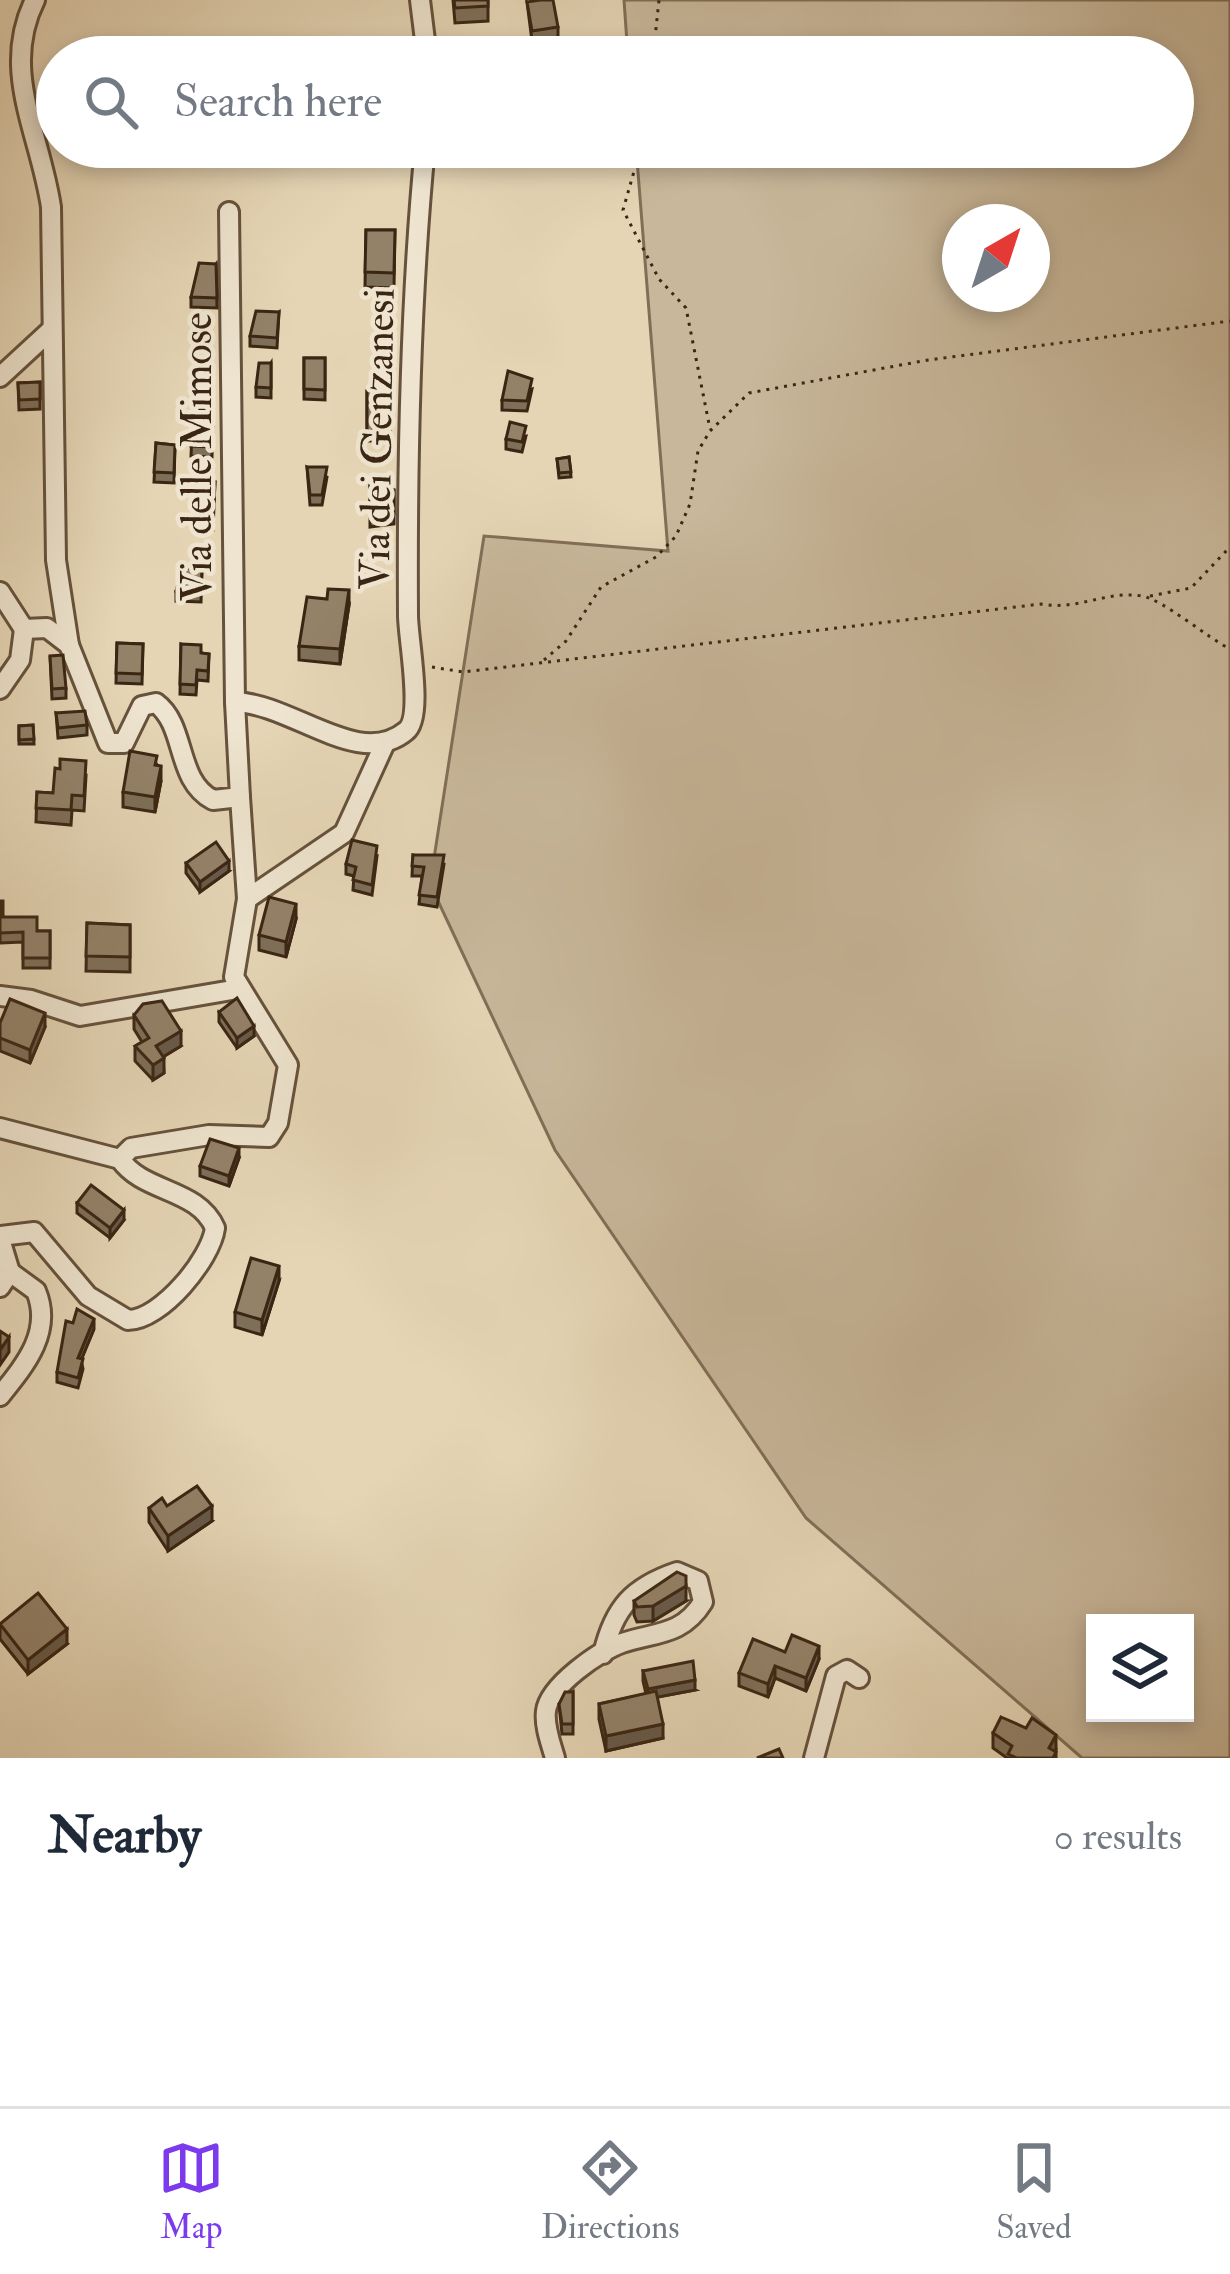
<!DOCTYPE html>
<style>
body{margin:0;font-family:"IM FELL Double Pica",serif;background:#f2f2f3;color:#1f2937}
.controls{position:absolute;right:36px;bottom:36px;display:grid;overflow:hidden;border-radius:0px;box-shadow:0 6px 18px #0003}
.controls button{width:108px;height:108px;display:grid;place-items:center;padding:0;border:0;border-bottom:3px solid #e0e1e3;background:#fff;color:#1f2937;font:60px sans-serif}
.compass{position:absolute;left:942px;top:204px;width:108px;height:108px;border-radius:50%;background:#fff;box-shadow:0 6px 18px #0003;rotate:39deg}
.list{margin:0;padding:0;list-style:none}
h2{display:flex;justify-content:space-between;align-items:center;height:156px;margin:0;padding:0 48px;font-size:51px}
h2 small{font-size:39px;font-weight:400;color:#747a83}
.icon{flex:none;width:66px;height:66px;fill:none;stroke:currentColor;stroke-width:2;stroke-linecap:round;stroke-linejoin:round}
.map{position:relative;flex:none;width:1230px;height:1758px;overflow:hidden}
.search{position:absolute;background:#fff;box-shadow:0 6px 18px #0003;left:36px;right:36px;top:36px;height:132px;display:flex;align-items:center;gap:30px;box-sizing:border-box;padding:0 42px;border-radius:66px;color:#747a83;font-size:45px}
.sheet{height:348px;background:#fff}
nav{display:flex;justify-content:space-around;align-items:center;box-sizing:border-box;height:168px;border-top:3px solid #e0e1e3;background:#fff;font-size:33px;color:#747a83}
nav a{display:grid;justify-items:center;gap:6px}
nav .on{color:#7c3aed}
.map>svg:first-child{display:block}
</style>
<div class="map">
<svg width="1230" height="1758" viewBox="0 0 1230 1758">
<rect width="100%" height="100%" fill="#e5d5b5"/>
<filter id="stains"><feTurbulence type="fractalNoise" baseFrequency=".00167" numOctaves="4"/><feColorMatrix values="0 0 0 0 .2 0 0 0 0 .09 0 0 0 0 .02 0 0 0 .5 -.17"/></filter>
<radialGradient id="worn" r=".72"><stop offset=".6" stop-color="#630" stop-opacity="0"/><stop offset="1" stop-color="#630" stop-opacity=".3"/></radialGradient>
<path fill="#c8b79a" stroke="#826e57" stroke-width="3" fill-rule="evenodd" d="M624,0H1230V1758H1082L806,1518L555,1150L430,884L484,536L668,551L636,147H1173V57H628ZM960,222H1032V294H960ZM1095,1623H1185V1713H1095Z"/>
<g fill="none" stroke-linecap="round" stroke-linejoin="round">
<g stroke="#66523c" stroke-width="24">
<g id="minor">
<path d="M35,0C0,70 40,133 51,207L56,560L69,645"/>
<polyline points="420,0 427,57"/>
<polyline points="229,212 235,702"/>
<polyline points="0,377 52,329"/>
<path d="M0,592L24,629L47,628L69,645L108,743H124L142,706L156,703C187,726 175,780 213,800L240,797L235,702C293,704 359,770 406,731C424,717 408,640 408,615C407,460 410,302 425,147"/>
<polyline points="0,689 20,660 24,629"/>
<polyline points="240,797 247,899"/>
<polyline points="0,996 31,1000 80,1016 238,989"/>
<polyline points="0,1128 120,1159 131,1148 209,1135 269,1137 278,1123 288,1065 234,977 247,899 344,833 385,743"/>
<path d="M0,1236L34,1232L88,1296L128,1320C161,1320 211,1259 215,1228C198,1188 143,1193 120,1159"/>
<polyline points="0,1239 10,1272 0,1287"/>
<path d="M0,1396C25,1365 53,1332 36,1291L10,1272"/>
<path d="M555,1758C551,1744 544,1726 546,1711C549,1686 599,1651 622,1643C655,1632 682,1636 703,1602L698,1581L677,1572C633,1587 614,1607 603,1654"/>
<polyline points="814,1758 836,1676 847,1670 859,1678"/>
</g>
</g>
<g stroke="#3b2614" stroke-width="3" stroke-dasharray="3 6" stroke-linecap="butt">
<polyline points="653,57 659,0"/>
<polyline points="641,147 623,210 659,279 686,308 710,429"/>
<polyline points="1150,596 1191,588 1230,547"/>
<polyline points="544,660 566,641 601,587 656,557 676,536 690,504 698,451 710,431 749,393 928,360 1230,321"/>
<path d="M432,667L463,672L1041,604C1077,611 1107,590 1142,596C1162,599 1208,638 1230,649"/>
</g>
<use href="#minor" stroke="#eee4cf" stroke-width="18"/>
</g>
<g fill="#7e6f59" stroke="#3b2614" stroke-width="3">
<polygon points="453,0 488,0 488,21 455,23"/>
<polygon points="527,2 558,27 558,37 532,41"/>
<polygon points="462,147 511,147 511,149 462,150"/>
<polygon points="366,230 395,230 394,288 365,287"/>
<polygon points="216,264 217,308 191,307 191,297"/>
<polygon points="279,312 277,348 250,346 250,336"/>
<polygon points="304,358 325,358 325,400 304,399"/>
<polygon points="271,363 271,398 256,397 256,387"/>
<polygon points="40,382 40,409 19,410 18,383"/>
<polygon points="532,389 527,411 502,410 502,400"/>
<rect x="367" y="391" width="23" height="50"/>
<polygon points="193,409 213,410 212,457 191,456"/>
<polygon points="526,436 522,452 506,449 506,439"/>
<polygon points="156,443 175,445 174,483 154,482"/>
<polygon points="569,457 571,477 559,478 557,459"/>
<polygon points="307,467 327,477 322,505 310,505"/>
<polygon points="198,481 215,482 213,530 196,528"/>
<polygon points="370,486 394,490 394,524 370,527"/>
<polygon points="202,569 201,602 176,601 176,591"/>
<polygon points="349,605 340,664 299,660 299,646"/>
<polygon points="117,643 143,644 142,684 116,683"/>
<polygon points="181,644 201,653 209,654 208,681 197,680 196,695 180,694"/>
<polygon points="50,656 66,688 66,698 52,699"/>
<polygon points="56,713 87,725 87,735 58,738"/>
<polygon points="33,725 34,744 19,744 19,726"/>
<polygon points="157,765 161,781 155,812 123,807 123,792"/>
<polygon points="86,776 84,811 72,810 71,825 36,822 37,792 53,793"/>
<polygon points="413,855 444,864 437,907 419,904 422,876 412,876"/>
<polygon points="377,856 372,895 353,890 354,876 346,874 346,864"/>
<polygon points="186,863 229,871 200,892 186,873"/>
<polygon points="0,901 3,917 37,931 50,931 50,968 23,968 23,942 0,943"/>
<polygon points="296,919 286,957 259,950 259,935"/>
<polygon points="87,923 130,925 130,972 86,971"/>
<polygon points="219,1012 254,1036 237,1048 219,1022"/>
<polygon points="134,1015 181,1046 163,1057 164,1073 153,1080 135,1061 135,1046 142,1042 134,1029"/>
<polygon points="0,1023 45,1027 30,1063 0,1051"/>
<polygon points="239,1158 229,1186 200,1176 200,1166"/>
<polygon points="77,1203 124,1220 110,1238 77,1213"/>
<polygon points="279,1281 262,1335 235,1327 235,1312"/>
<polygon points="94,1329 81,1359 83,1369 78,1388 57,1382 57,1372"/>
<polygon points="167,1506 212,1521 168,1551 149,1522 149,1508"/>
<polygon points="634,1601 686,1601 653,1621 637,1622 634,1615"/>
<polygon points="0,1624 67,1644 28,1674 0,1639"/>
<polygon points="785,1652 819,1659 806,1691 775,1678 768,1697 739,1686 739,1673"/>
<polygon points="643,1671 695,1690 657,1697 663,1738 606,1751 599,1719 599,1704 646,1694 643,1681"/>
<polygon points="573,1692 573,1734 562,1734 559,1704"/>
<polygon points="993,1733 1056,1749 1056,1758 1007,1758 993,1748"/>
</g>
<g fill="#675a49" stroke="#3b2614" stroke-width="3">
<polygon points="349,590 349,605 340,664 340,649"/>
<polygon points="161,766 161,781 155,812 155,797"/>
<polygon points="229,861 229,871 200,892 200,882"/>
<polygon points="296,904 296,919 286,957 286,942"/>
<polygon points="45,1013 45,1027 30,1063 30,1050"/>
<polygon points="254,1026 254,1036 237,1048 237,1038"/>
<polygon points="181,1031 181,1046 156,1061 156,1046"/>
<polygon points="164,1058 164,1073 153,1080 153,1065"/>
<polygon points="239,1148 239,1158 229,1186 229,1176"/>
<polygon points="124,1210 124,1220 110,1238 110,1228"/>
<polygon points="279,1266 279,1281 262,1335 262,1320"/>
<polygon points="94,1319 94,1329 78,1368 78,1358"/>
<polygon points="9,1337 9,1352 0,1365 0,1350"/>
<polygon points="212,1506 212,1521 168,1551 168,1536"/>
<polygon points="686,1586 686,1601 653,1621 653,1606"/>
<polygon points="67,1629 67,1644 28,1674 28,1660"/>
<polygon points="819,1646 819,1659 806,1691 806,1678"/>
<polygon points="775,1666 775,1678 768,1697 768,1684"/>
<polygon points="695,1680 695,1690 648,1699 648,1689"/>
<polygon points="663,1724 663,1738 606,1751 606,1736"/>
<polygon points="1056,1735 1056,1749 1052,1758 1049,1748"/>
</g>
<g fill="#938168" stroke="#3b2614" stroke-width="3">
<polygon points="454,0 488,0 488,6 455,8"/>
<polygon points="540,0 553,0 558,27 532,31 527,2"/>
<polygon points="499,46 502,57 461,57 460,54"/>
<polygon points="366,230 395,230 394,273 365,272"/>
<polygon points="199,263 216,264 217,298 191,297"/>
<polygon points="256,311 279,312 277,338 250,336"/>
<polygon points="304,358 325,358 325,390 304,389"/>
<polygon points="259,363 271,363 271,388 256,387"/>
<polygon points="508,371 532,379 527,401 502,400"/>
<polygon points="40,382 40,399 19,400 18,383"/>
<rect x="367" y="391" width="23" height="40"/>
<polygon points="193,409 213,410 212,447 191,446"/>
<polygon points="510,422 526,426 522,442 506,439"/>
<polygon points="156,443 175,445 174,473 154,472"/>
<polygon points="569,457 571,472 559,473 557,459"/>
<polygon points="307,467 327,467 322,495 310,495"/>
<polygon points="198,481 215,482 213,520 196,518"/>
<polygon points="370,486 394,490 394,514 370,517"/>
<polygon points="183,568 202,569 201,592 176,591"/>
<polygon points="328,589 349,590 340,649 299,646 307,597 327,599"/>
<polygon points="117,643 143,644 142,674 116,673"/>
<polygon points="181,644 201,645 201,653 209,654 208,671 197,670 196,685 180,684"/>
<polygon points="63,655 66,688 52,689 50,656"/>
<polygon points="85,711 87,725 58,728 56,713"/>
<polygon points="33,725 34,739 19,740 19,726"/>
<polygon points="130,751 157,756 155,765 161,766 155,797 123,792"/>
<polygon points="60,759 86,761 84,796 72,795 71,810 36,808 37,792 53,793 55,768 60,769"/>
<polygon points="352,840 377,846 372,885 353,880 356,867 346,864"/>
<polygon points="216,842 229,861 200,882 186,863"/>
<polygon points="413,855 444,855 437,897 419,895 424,867 412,866"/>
<polygon points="269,897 296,904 286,942 259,935"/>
<polygon points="0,901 3,901 3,917 37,917 37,931 50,931 50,958 23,958 23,932 0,933"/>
<polygon points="87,923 130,925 130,957 86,956"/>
<polygon points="237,998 254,1026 237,1038 219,1012"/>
<polygon points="10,999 45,1013 30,1050 0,1038 0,1023"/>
<polygon points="162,1001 181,1031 156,1046 164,1058 153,1065 135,1046 149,1038 134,1015 143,1004"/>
<polygon points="210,1139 239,1148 229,1176 200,1166"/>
<polygon points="91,1185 124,1210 110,1228 77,1203"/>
<polygon points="251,1258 279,1266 262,1320 235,1312"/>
<polygon points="77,1309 94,1319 78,1358 83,1359 78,1378 57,1372 66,1321 73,1323"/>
<polygon points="0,1331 9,1337 0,1350"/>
<polygon points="197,1486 212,1506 168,1536 149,1508 162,1498 167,1506"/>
<polygon points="677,1572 686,1576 686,1586 653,1606 637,1607 634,1601"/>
<polygon points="38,1593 67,1629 28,1660 0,1624"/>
<polygon points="792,1635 819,1646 806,1678 775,1666 768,1684 739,1673 753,1639 785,1652"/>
<polygon points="693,1661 695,1680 648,1689 643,1671"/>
<polygon points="656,1691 663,1724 606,1736 599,1704"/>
<polygon points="565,1692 573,1692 573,1724 562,1724 559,1704"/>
<polygon points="1001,1717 1026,1728 1032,1718 1056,1735 1049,1748 1056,1752 1053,1758 1017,1758 1008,1754 1012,1746 993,1733"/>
<polygon points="779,1749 783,1758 757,1758"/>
</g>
<g text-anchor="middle" stroke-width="9" stroke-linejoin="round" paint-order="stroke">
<g font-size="42" fill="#3b2614" stroke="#eee4cf">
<text transform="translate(376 439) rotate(-89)" y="15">Via dei Genzanesi</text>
<text transform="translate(196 457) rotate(-90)" y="15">Via delle Mimose</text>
</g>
</g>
<rect width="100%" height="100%" filter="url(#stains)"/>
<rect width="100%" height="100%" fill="url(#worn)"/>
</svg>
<div class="controls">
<button><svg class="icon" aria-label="layers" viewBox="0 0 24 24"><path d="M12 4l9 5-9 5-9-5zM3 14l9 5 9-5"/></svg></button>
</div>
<svg class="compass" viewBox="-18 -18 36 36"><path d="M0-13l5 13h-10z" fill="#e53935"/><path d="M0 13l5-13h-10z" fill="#747a83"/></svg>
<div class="search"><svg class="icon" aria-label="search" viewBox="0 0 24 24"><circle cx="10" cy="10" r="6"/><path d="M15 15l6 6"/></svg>Search here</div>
</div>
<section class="sheet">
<h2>Nearby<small>0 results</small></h2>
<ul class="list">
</ul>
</section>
<nav>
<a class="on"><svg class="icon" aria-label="map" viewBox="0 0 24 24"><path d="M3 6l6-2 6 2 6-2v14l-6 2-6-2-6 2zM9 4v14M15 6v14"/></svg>Map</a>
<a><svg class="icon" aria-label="directions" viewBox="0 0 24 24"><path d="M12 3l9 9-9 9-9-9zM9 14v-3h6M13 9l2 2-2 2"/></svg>Directions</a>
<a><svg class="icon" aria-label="saved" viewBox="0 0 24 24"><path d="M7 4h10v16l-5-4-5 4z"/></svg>Saved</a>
</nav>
